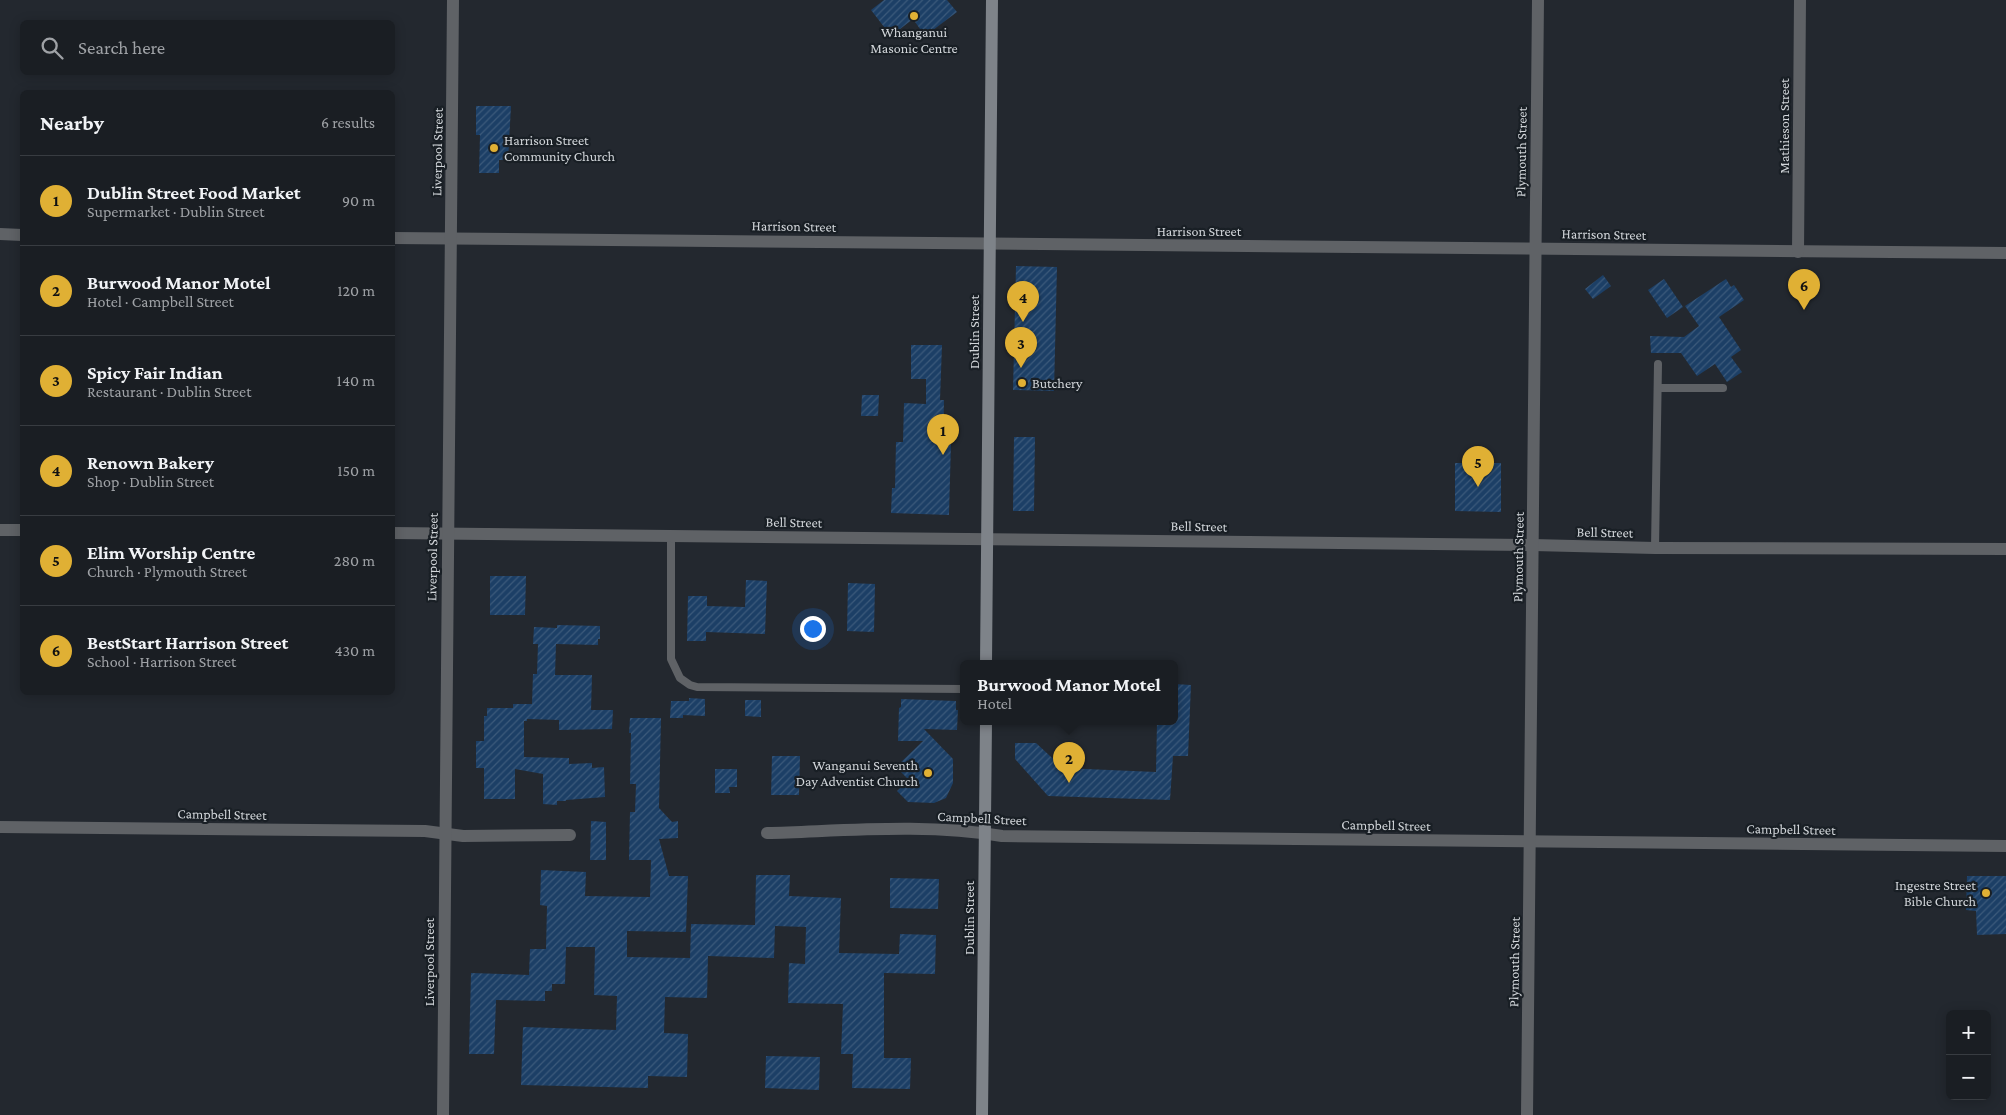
<!DOCTYPE html>
<meta charset="utf-8">
<style>
body{margin:0;font-family:"Crimson Pro",serif;background:#272b30;color:#f1f3f6}
.controls{position:absolute;right:15px;bottom:15px;display:grid;overflow:hidden;border-radius:8px;box-shadow:0 2px 12px #0003}
.controls button{width:45px;height:45px;display:grid;place-items:center;padding:0;border:0;border-bottom:1px solid #383c41;background:#1a1e23;color:#f1f3f6;font:25px sans-serif}
.you{position:absolute;left:812px;top:628px;width:18px;height:18px;margin:-12px;border:4px solid #fff;border-radius:50%;background:#1a73e8;box-shadow:0 0 0 8px #1a73e833}
.badge{display:grid;place-items:center;width:32px;height:32px;border-radius:50%;background:#e0b034;color:#111;font-size:16px;font-weight:700}
.pin{position:absolute;translate:-50% -41px;filter:drop-shadow(0 1px 2px #0008)}
.pin::after{content:'';position:absolute;top:26px;width:18px;height:15px;background:inherit;clip-path:polygon(0 0,100% 0,50% 100%)}
.popup{position:absolute;left:960px;top:660px;width:218px;height:65px;box-sizing:border-box;display:grid;place-content:center;border-radius:8px;background:#1a1e23;filter:drop-shadow(0 1px 4px #0005);font-size:16px;white-space:nowrap;color:#9fa2a6}
.popup b{font-size:19px;color:#f1f3f6}
.popup::after{content:'';position:absolute;left:50%;top:100%;margin-left:-10px;border:10px solid transparent;border-top-color:#1a1e23}
.list{margin:0;padding:0;list-style:none}
h2{display:flex;justify-content:space-between;align-items:center;height:65px;margin:0;padding:0 20px;font-size:21px}
h2 small{font-size:16px;font-weight:400;color:#9fa2a6}
.list li{display:grid;grid-template-columns:32px 1fr auto;gap:15px;align-items:center;box-sizing:border-box;height:90px;padding:0 20px;border-top:1px solid #383c41}
.list b{display:block;font-size:19px;white-space:nowrap}
.list p{margin:0;font-size:16px;white-space:nowrap;color:#9fa2a6}
.list em{font-size:16px;font-style:normal;color:#9fa2a6}
.icon{flex:none;width:28px;height:28px;fill:none;stroke:currentColor;stroke-width:2;stroke-linecap:round;stroke-linejoin:round}
.map{position:relative;flex:none;width:2006px;height:1115px;overflow:hidden}
.search{position:absolute;background:#1a1e23;box-shadow:0 2px 12px #0003;left:20px;top:20px;width:375px;height:55px;display:flex;align-items:center;gap:12px;box-sizing:border-box;padding:0 18px;border-radius:8px;color:#9fa2a6;font-size:19px}
.panel{position:absolute;background:#1a1e23;box-shadow:0 2px 12px #0003;left:20px;top:90px;width:375px;height:605px;border-radius:8px}
.map>svg:first-child{display:block}
</style>
<div class="map">
<svg width="2006" height="1115" viewBox="0 0 2006 1115">
<defs>
<pattern id="building-hatch" width="6" height="6" patternUnits="userSpaceOnUse" patternTransform="scale(1.25)"><rect width="6" height="6" fill="#1c3f66"/><path d="M-1 1l2-2M0 6l6-6M5 7l2-2" fill="none" stroke="#3c5a7b"/></pattern>
</defs>
<rect width="100%" height="100%" fill="#23282f"/>
<g fill="url(#building-hatch)">
<polygon points="884,0 947,0 957,12 925,36 913,19 891,36 871,10"/>
<polygon points="476,106 511,106 508,160 499,160 499,173 479,173 480,135 476,135"/>
<polygon points="1016,266 1057,267 1054,391 1013,390"/>
<polygon points="1603,275 1611,286 1593,299 1585,289"/>
<polygon points="1664,279 1683,307 1667,318 1648,290"/>
<polygon points="1726,279 1731,287 1734,285 1744,300 1719,317 1741,350 1731,357 1742,372 1727,382 1715,364 1697,376 1681,353 1651,353 1650,336 1684,337 1699,326 1685,306"/>
<polygon points="911,345 942,345 940,400 944,400 943,443 951,443 949,515 891,513 892,488 895,488 896,442 903,442 904,403 926,404 926,379 911,379"/>
<polygon points="862,395 879,395 878,416 861,416"/>
<polygon points="1014,437 1035,437 1034,511 1013,511"/>
<polygon points="1455,463 1501,463 1501,512 1455,511"/>
<polygon points="490,576 526,576 525,615 490,615"/>
<polygon points="746,580 767,581 765,634 706,632 706,641 687,641 688,596 707,596 707,606 745,607"/>
<polygon points="848,583 875,584 874,632 847,631"/>
<polygon points="557,625 600,626 600,639 598,639 598,645 556,644 555,675 592,675 591,710 613,710 612,729 559,730 559,720 527,719 527,721 524,721 524,757 569,758 569,764 592,763 592,768 604,767 605,797 566,800 566,801 557,801 557,805 543,804 543,774 515,769 515,799 484,799 484,768 476,768 476,741 484,741 484,716 487,716 487,708 513,708 513,704 532,704 533,674 537,674 538,644 533,644 534,627 557,628"/>
<polygon points="1174,684 1191,685 1188,756 1173,756 1170,800 1048,796 1015,759 1015,743 1036,743 1063,768 1156,772 1157,722 1174,722"/>
<polygon points="689,698 705,699 705,716 683,715 683,718 670,718 671,701 689,701"/>
<polygon points="901,699 956,701 956,710 958,710 957,730 924,729 953,759 953,783 946,798 934,803 908,802 897,791 909,780 896,767 923,741 898,741 899,708 901,707"/>
<polygon points="745,700 761,700 761,717 745,716"/>
<polygon points="630,718 661,718 659,808 672,822 678,821 678,838 659,839 669,876 688,876 686,932 627,931 627,957 690,958 691,924 755,925 756,875 790,875 789,896 841,898 839,953 899,954 900,934 936,935 935,974 884,973 884,1058 911,1058 910,1089 852,1088 853,1054 841,1054 843,1004 788,1003 789,963 805,964 806,927 775,926 774,958 708,956 707,998 665,997 664,1033 688,1034 687,1077 648,1076 648,1088 521,1085 523,1027 616,1030 617,996 594,995 595,947 566,947 565,984 552,984 552,991 545,991 545,1001 496,1000 494,1054 469,1054 471,973 529,975 530,949 546,949 547,906 540,905 541,870 586,872 585,896 650,897 651,860 629,860 630,812 635,812 636,784 630,784 631,733 629,733"/>
<polygon points="772,756 800,756 799,795 771,795"/>
<polygon points="715,769 737,769 737,787 729,787 730,793 715,793"/>
<polygon points="591,821 606,822 606,860 590,860"/>
<polygon points="1967,876 2006,876 2006,934 1977,935 1976,911 1966,910"/>
<polygon points="890,878 939,879 938,909 890,908"/>
<polygon points="766,1056 820,1057 819,1090 765,1088"/>
</g>
<g fill="none" stroke-linecap="round" stroke-linejoin="round">
<g stroke="#5f6266" stroke-width="8">
<polyline points="1658,388 1723,388"/>
<polyline points="671,536 671,659 680,678 690,685 697,687 964,689"/>
<polyline points="1655,548 1658,364"/>
</g>
<g stroke="#5f6266" stroke-width="12">
<polyline points="0,234 22,235"/>
<polyline points="392,238 2006,253"/>
<polyline points="1798,252 1800,0"/>
<polyline points="0,530 22,530"/>
<polyline points="392,533 1533,545 1655,548 2006,549"/>
<polyline points="0,827 425,831 463,836 570,835"/>
<path d="M767,833C843,831 926,823 1002,836L2006,846"/>
<polyline points="443,1115 453,0"/>
<polyline points="1527,1115 1538,0"/>
</g>
<g stroke="#7e8389" stroke-width="12">
<polyline points="986,664 992,0"/>
<polyline points="982,1115 986,722"/>
</g>
</g>
<g fill="#e0b034" stroke="#191f25" stroke-width="2">
<circle cx="914" cy="16" r="5"/>
<circle cx="494" cy="148" r="5"/>
<circle cx="1022" cy="383" r="5"/>
<circle cx="928" cy="773" r="5"/>
<circle cx="1986" cy="893" r="5"/>
</g>
<g text-anchor="middle" stroke-width="4.5" stroke-linejoin="round" paint-order="stroke">
<g font-size="14" fill="#d1d5d9" stroke="#191f25" text-anchor="start">
<text x="914" y="37" text-anchor="middle">Whanganui<tspan x="914" dy="16">Masonic Centre</tspan></text>
<text x="504" y="145">Harrison Street<tspan x="504" dy="16">Community Church</tspan></text>
<text x="1032" y="388">Butchery</text>
<text x="918" y="770" text-anchor="end">Wanganui Seventh<tspan x="918" dy="16">Day Adventist Church</tspan></text>
<text x="1976" y="890" text-anchor="end">Ingestre Street<tspan x="1976" dy="16">Bible Church</tspan></text>
</g>
<g font-size="14" fill="#d1d5d9" stroke="#191f25">
<text transform="translate(1784 126) rotate(-90)" y="5">Mathieson Street</text>
<text transform="translate(437 152) rotate(-89)" y="5">Liverpool Street</text>
<text transform="translate(1521 152) rotate(-89)" y="5">Plymouth Street</text>
<text transform="translate(794 226) rotate(1)" y="5">Harrison Street</text>
<text x="1199" y="236">Harrison Street</text>
<text transform="translate(1604 234) rotate(1)" y="5">Harrison Street</text>
<text transform="translate(974 332) rotate(-90)" y="5">Dublin Street</text>
<text transform="translate(794 522) rotate(1)" y="5">Bell Street</text>
<text transform="translate(1199 526) rotate(1)" y="5">Bell Street</text>
<text transform="translate(1605 532) rotate(1)" y="5">Bell Street</text>
<text transform="translate(432 557) rotate(-89)" y="5">Liverpool Street</text>
<text transform="translate(1518 557) rotate(-89)" y="5">Plymouth Street</text>
<text transform="translate(222 814) rotate(1)" y="5">Campbell Street</text>
<text transform="translate(982 818) rotate(3)" y="5">Campbell Street</text>
<text transform="translate(1386 825) rotate(1)" y="5">Campbell Street</text>
<text transform="translate(1791 829) rotate(1)" y="5">Campbell Street</text>
<text transform="translate(969 918) rotate(-90)" y="5">Dublin Street</text>
<text transform="translate(429 962) rotate(-90)" y="5">Liverpool Street</text>
<text transform="translate(1514 962) rotate(-89)" y="5">Plymouth Street</text>
</g>
</g>
</svg>
<div class="controls">
<button>+</button>
<button>−</button>
</div>
<div class="you"></div>
<div class="pin badge" style="left:943px;top:455px">1</div>
<div class="pin badge" style="left:1069px;top:783px">2</div>
<div class="popup"><b>Burwood Manor Motel</b>Hotel</div>
<div class="pin badge" style="left:1021px;top:368px">3</div>
<div class="pin badge" style="left:1023px;top:322px">4</div>
<div class="pin badge" style="left:1478px;top:487px">5</div>
<div class="pin badge" style="left:1804px;top:310px">6</div>
<div class="search"><svg class="icon" aria-label="search" viewBox="0 0 24 24"><circle cx="10" cy="10" r="6"/><path d="M15 15l6 6"/></svg>Search here</div>
<section class="panel">
<h2>Nearby<small>6 results</small></h2>
<ul class="list">
<li><span class="badge">1</span><div><b>Dublin Street Food Market</b><p>Supermarket · Dublin Street</p></div><em>90 m</em></li>
<li><span class="badge">2</span><div><b>Burwood Manor Motel</b><p>Hotel · Campbell Street</p></div><em>120 m</em></li>
<li><span class="badge">3</span><div><b>Spicy Fair Indian</b><p>Restaurant · Dublin Street</p></div><em>140 m</em></li>
<li><span class="badge">4</span><div><b>Renown Bakery</b><p>Shop · Dublin Street</p></div><em>150 m</em></li>
<li><span class="badge">5</span><div><b>Elim Worship Centre</b><p>Church · Plymouth Street</p></div><em>280 m</em></li>
<li><span class="badge">6</span><div><b>BestStart Harrison Street</b><p>School · Harrison Street</p></div><em>430 m</em></li>
</ul>
</section>
</div>
